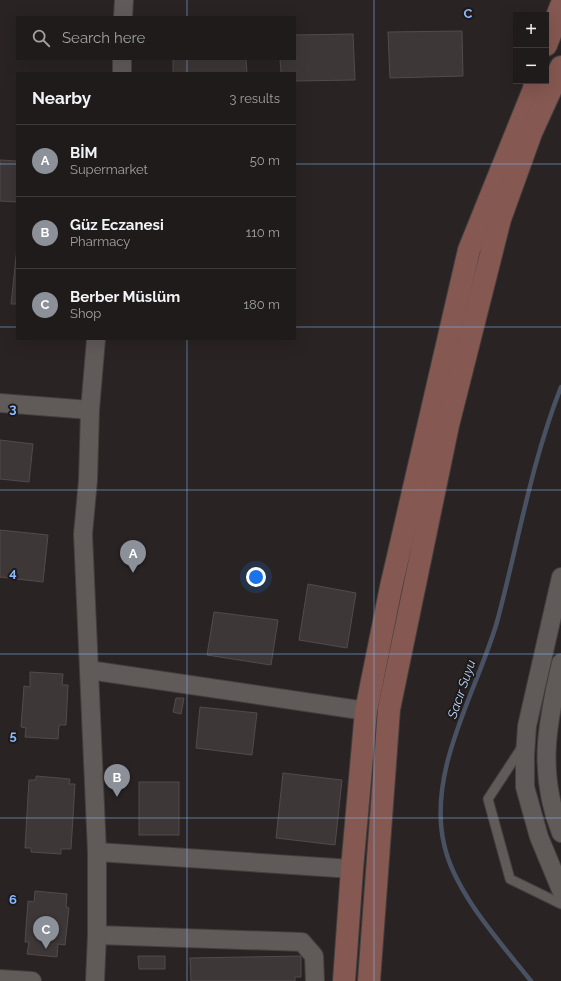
<!DOCTYPE html>
<meta charset="utf-8">
<style>
body{margin:0;font-family:Raleway,sans-serif;background:#2c2827;color:#f1f3f6}
.controls{position:absolute;right:12px;top:12px;display:grid;overflow:hidden;border-radius:0px;box-shadow:0 4px 16px #0002}
.controls button{width:36px;height:36px;display:grid;place-items:center;padding:0;border:0;border-bottom:1px solid #3c3939;background:#1f1b1a;color:#f1f3f6;font:20px sans-serif}
.you{position:absolute;left:256px;top:577px;width:14px;height:14px;margin:-10px;border:3px solid #fff;border-radius:50%;background:#1a73e8;box-shadow:0 0 0 6px #1a73e833}
.badge{display:grid;place-items:center;width:26px;height:26px;border-radius:50%;background:#8c9099;color:#fff;font-size:13px;font-weight:700}
.pin{position:absolute;translate:-50% -33px;filter:drop-shadow(0 1px 2px #0008)}
.pin::after{content:'';position:absolute;top:21px;width:14px;height:12px;background:inherit;clip-path:polygon(0 0,100% 0,50% 100%)}
.list{margin:0;padding:0;list-style:none}
h2{display:flex;justify-content:space-between;align-items:center;height:52px;margin:0;padding:0 16px;font-size:17px}
h2 small{font-size:13px;font-weight:400;color:#a1a1a2}
.list li{display:grid;grid-template-columns:26px 1fr auto;gap:12px;align-items:center;box-sizing:border-box;height:72px;padding:0 16px;border-top:1px solid #3c3939}
.list b{display:block;font-size:15px;white-space:nowrap}
.list p{margin:0;font-size:13px;white-space:nowrap;color:#a1a1a2}
.list em{font-size:13px;font-style:normal;color:#a1a1a2}
.icon{flex:none;width:22px;height:22px;fill:none;stroke:currentColor;stroke-width:2;stroke-linecap:round;stroke-linejoin:round}
.map{position:relative;flex:none;width:561px;height:981px;overflow:hidden}
.search{position:absolute;background:#1f1b1a;box-shadow:0 4px 16px #0002;left:16px;top:16px;width:280px;height:44px;display:flex;align-items:center;gap:10px;box-sizing:border-box;padding:0 14px;border-radius:0px;color:#a1a1a2;font-size:15px}
.panel{position:absolute;background:#1f1b1a;box-shadow:0 4px 16px #0002;left:16px;top:72px;width:280px;height:268px;border-radius:0px}
.map>svg:first-child{display:block}
</style>
<div class="map">
<svg width="561" height="981" viewBox="0 0 561 981">
<rect width="100%" height="100%" fill="#292423"/>
<g fill="none" stroke-linecap="round" stroke-linejoin="round">
<path stroke="#495263" stroke-width="4.5" d="M531,981C501,943 454,892 444,844C427,770 477,691 497,622C518,544 531,463 561,387"/>
</g>
<g fill="#3d3837" stroke="#514b4a">
<polygon points="462,31 463,76 390,78 388,32"/>
<polygon points="353,34 355,80 295,81 295,73 281,73 280,59 295,59 295,35"/>
<polygon points="173,59 246,59 247,73 173,73"/>
<polygon points="0,160 17,161 17,202 0,201"/>
<polygon points="17,248 17,304 11,304"/>
<polygon points="0,440 33,444 29,482 0,479"/>
<polygon points="0,530 48,535 43,582 0,577"/>
<polygon points="308,584 356,593 347,648 299,640"/>
<polygon points="214,612 278,620 271,665 207,655"/>
<polygon points="30,672 63,674 62,685 68,685 66,725 59,725 58,739 25,737 26,728 21,727 24,686 30,687"/>
<polygon points="176,698 184,698 181,714 173,712"/>
<polygon points="200,707 257,713 252,755 196,748"/>
<polygon points="283,773 342,780 335,845 276,838"/>
<polygon points="36,776 70,779 69,784 75,784 71,849 61,849 61,854 31,852 31,848 25,848 29,780 36,780"/>
<rect x="139" y="782" width="40" height="53"/>
<polygon points="35,891 67,894 66,907 69,908 65,945 58,944 57,957 27,954 29,942 25,942 28,901 34,902"/>
<polygon points="138,956 165,956 165,969 139,969"/>
<polygon points="301,956 301,977 295,977 295,981 191,981 190,958"/>
</g>
<g fill="none" stroke-linecap="round" stroke-linejoin="round">
<g stroke="#433f3e" stroke-width="11">
<polyline id="lane" points="522,747 488,799 510,879 561,904"/>
</g>
<g stroke="#433f3e" stroke-width="20">
<g id="street">
<polyline points="123,17 124,0"/>
<polyline points="122,73 122,59"/>
<polyline points="0,403 90,410"/>
<polyline points="561,577 527,726 525,755 525,787 539,837 561,890"/>
<path d="M561,663C547,723 537,773 561,833"/>
<polyline points="89,670 366,711"/>
<polyline points="97,852 352,869"/>
<polyline points="97,935 302,942 314,956 315,981"/>
<polyline points="0,979 32,981"/>
<polyline points="95,981 97,935 97,852 83,534 88,480 90,410 96,339"/>
</g>
</g>
<g stroke="#433f3e" stroke-width="24">
<g id="secondary">
<polyline points="546,45 561,6"/>
<polyline points="344,981 352,869 366,711 391,587 469,250 534,89 535,81"/>
<polyline points="369,981 389,709 448,425 500,219 531,133 561,67"/>
</g>
</g>
<use href="#lane" stroke="#605a59" stroke-width="9"/>
<use href="#street" stroke="#605a59" stroke-width="18"/>
<use href="#secondary" stroke="#855851" stroke-width="22"/>
</g>
<path fill="none" stroke="#88bafc" stroke-width="1" stroke-opacity="0.55" d="M187,0V17M374,0V981M187,59V73M0,164H17M295,164H561M0,327H17M295,327H561M187,339V981M0,490H561M0,654H561M0,818H561"/>
<g text-anchor="middle" stroke-width="4" stroke-linejoin="round" paint-order="stroke">
<g font-size="13" font-style="italic" fill="#b1d2fd" stroke="#1f1a19">
<text transform="translate(461 689) rotate(-71)" y="5">Sacır Suyu</text>
</g>
</g>
<g font-size="13" text-anchor="middle" font-weight="bold" fill="#88bafc" stroke="#1f1a19" stroke-width="4" stroke-linejoin="round" paint-order="stroke">
<text x="468" y="18">C</text>
<text x="13" y="413">3</text>
<text x="13" y="577">4</text>
<text x="13" y="740">5</text>
<text x="13" y="904">6</text>
</g>
</svg>
<div class="controls">
<button>+</button>
<button>−</button>
</div>
<div class="you"></div>
<div class="pin badge" style="left:133px;top:573px">A</div>
<div class="pin badge" style="left:117px;top:797px">B</div>
<div class="pin badge" style="left:46px;top:949px">C</div>
<div class="search"><svg class="icon" aria-label="search" viewBox="0 0 24 24"><circle cx="10" cy="10" r="6"/><path d="M15 15l6 6"/></svg>Search here</div>
<section class="panel">
<h2>Nearby<small>3 results</small></h2>
<ul class="list">
<li><span class="badge">A</span><div><b>BİM</b><p>Supermarket</p></div><em>50 m</em></li>
<li><span class="badge">B</span><div><b>Güz Eczanesi</b><p>Pharmacy</p></div><em>110 m</em></li>
<li><span class="badge">C</span><div><b>Berber Müslüm</b><p>Shop</p></div><em>180 m</em></li>
</ul>
</section>
</div>
